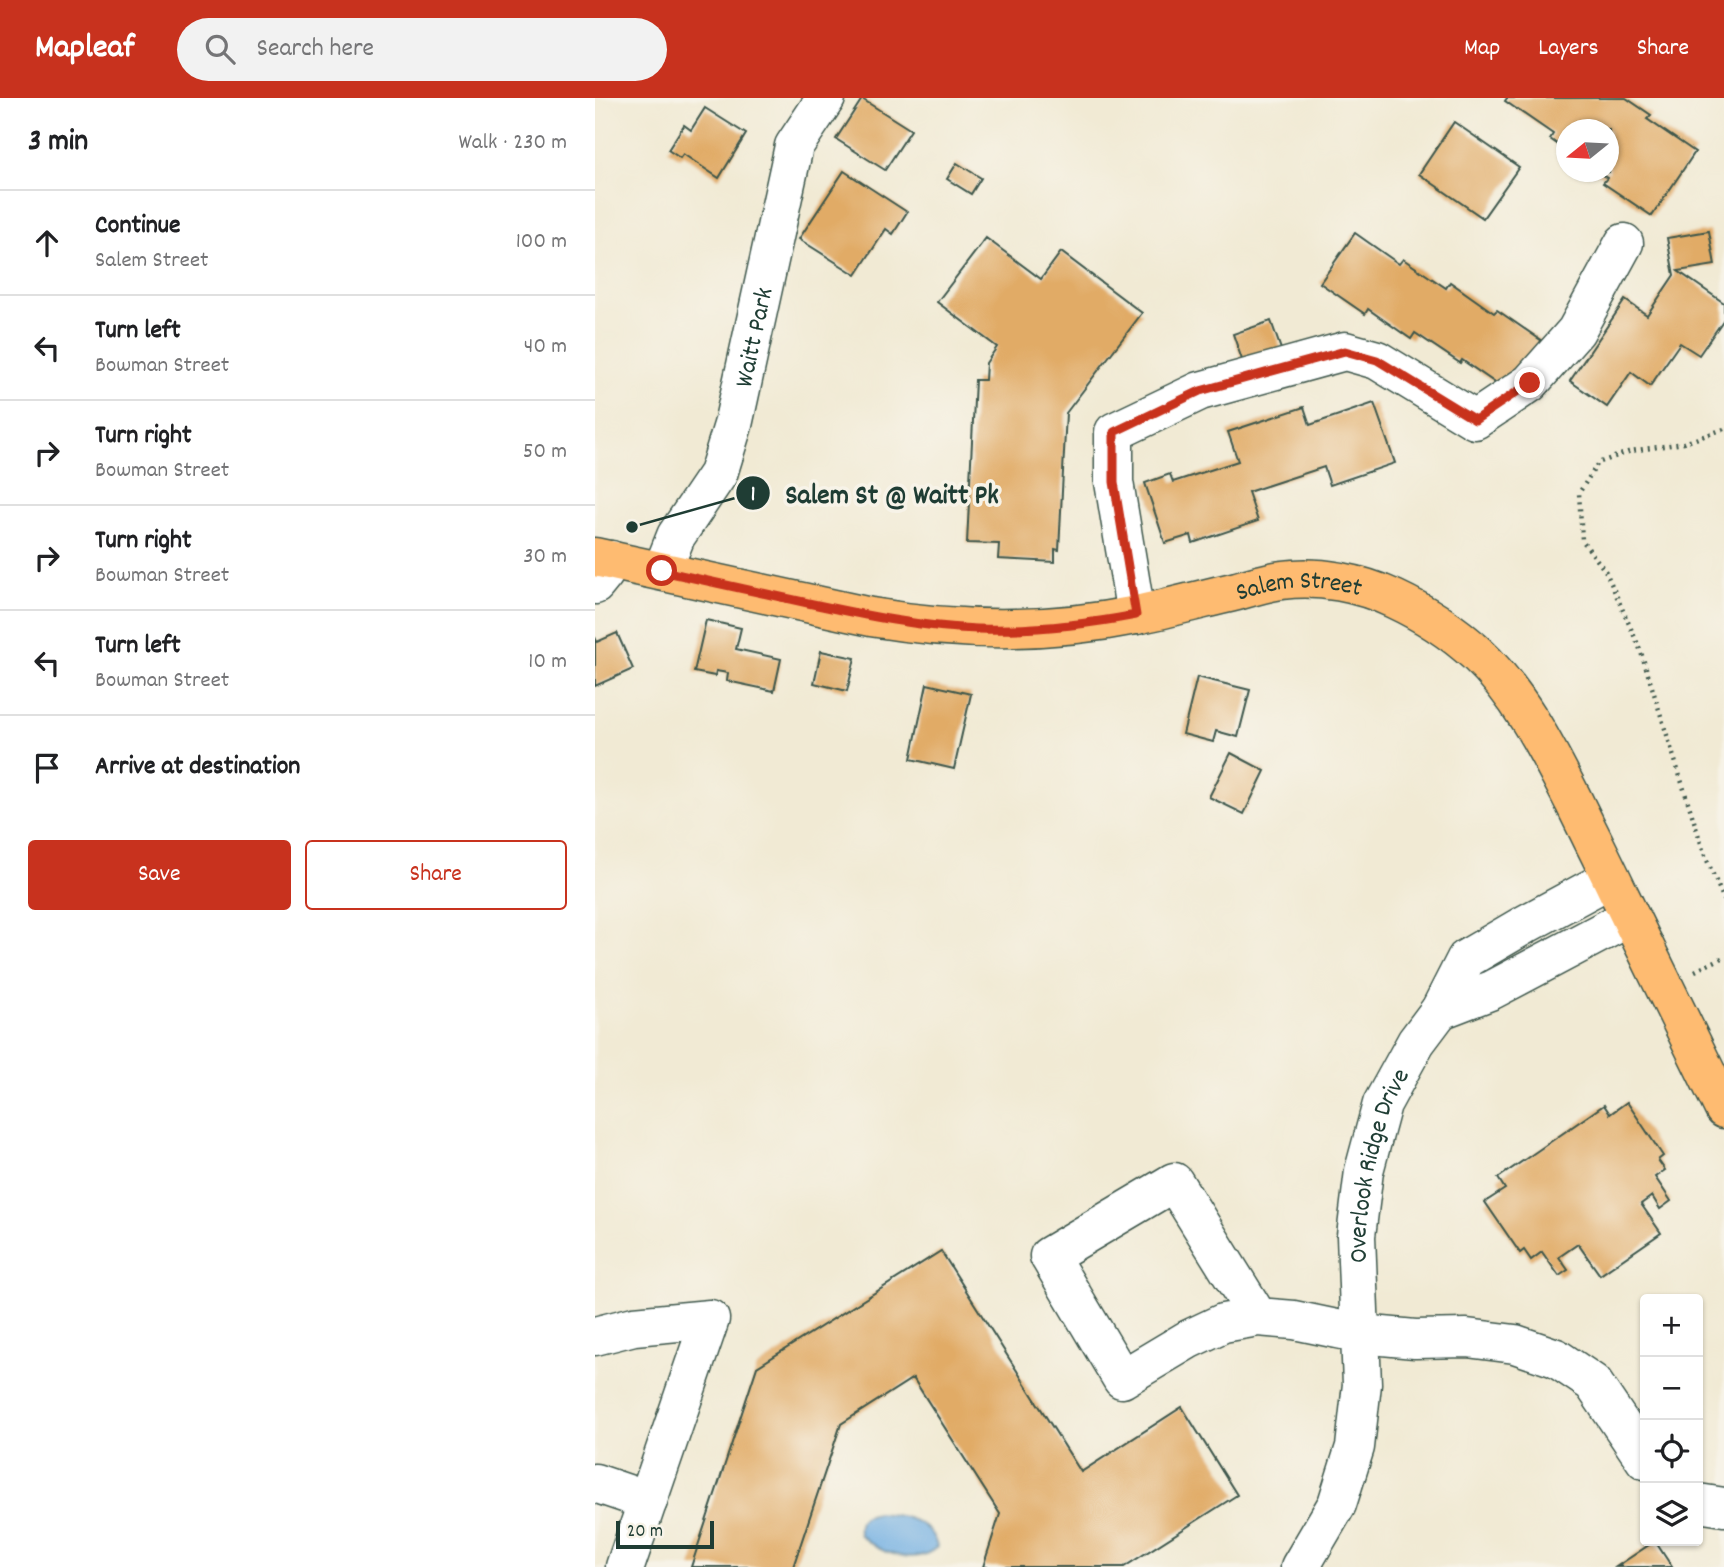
<!DOCTYPE html>
<meta charset="utf-8">
<style>
body{margin:0;font-family:Dekko,sans-serif;background:#f2f2f2;color:#202124}
.controls{position:absolute;right:21px;bottom:21px;display:grid;overflow:hidden;border-radius:7px;box-shadow:0 2px 5px #0004}
.controls button{width:63px;height:63px;display:grid;place-items:center;padding:0;border:0;border-bottom:2px solid #e0e0e0;background:#fff;color:#202124;font:35px sans-serif}
.compass{position:absolute;left:961px;top:21px;width:63px;height:63px;border-radius:50%;background:#fff;box-shadow:0 2px 5px #0004;rotate:252deg}
.scale{position:absolute;left:21px;bottom:18px;width:98px;box-sizing:border-box;padding-left:7px;border:4px solid #1f3d34;border-top:0;font-size:19px;line-height:24px;white-space:nowrap;color:#1f3d34;-webkit-text-stroke:5px #f7f3e8;paint-order:stroke}
.stop{position:absolute;width:21px;height:21px;margin:-16px;border:5px solid #c8321e;border-radius:50%;background:#fff}
.stop.end{background:#c8321e;border-color:#fff;box-shadow:0 2px 7px #0008}
.list{margin:0;padding:0;list-style:none}
h2{display:flex;justify-content:space-between;align-items:center;height:91px;margin:0;padding:0 28px;font-size:30px}
h2 small{font-size:23px;font-weight:400;color:#757577}
.list li{display:grid;grid-template-columns:46px 1fr auto;gap:21px;align-items:center;box-sizing:border-box;height:105px;padding:0 28px;border-top:2px solid #e0e0e0}
.list b{display:block;font-size:26px;white-space:nowrap}
.list p{margin:0;font-size:23px;white-space:nowrap;color:#757577}
.list em{font-size:23px;font-style:normal;color:#757577}
.actions{display:flex;gap:14px;padding:21px 28px}
.actions a{flex:1;padding:16px 0;border:2px solid #c8321e;border-radius:7px;text-align:center;font-size:24px;color:#c8321e}
.actions .main{background:#c8321e;color:#fff}
.icon{flex:none;width:38px;height:38px;fill:none;stroke:currentColor;stroke-width:2;stroke-linecap:round;stroke-linejoin:round}
.map{position:relative;flex:none;width:1129px;height:1469px;overflow:hidden}
header{display:flex;align-items:center;gap:42px;box-sizing:border-box;height:98px;padding:0 35px;background:#c8321e;color:#fff}
header strong{font-size:33px}
nav{display:flex;gap:38px;margin-inline-start:auto;font-size:24px}
.search{width:490px;height:63px;background:#f2f2f2;display:flex;align-items:center;gap:18px;box-sizing:border-box;padding:0 24px;border-radius:38px;color:#757577;font-size:26px}
main{display:flex}
aside{flex:1;background:#fff}
.map>svg:first-child{display:block}
</style>
<header>
<strong>Mapleaf</strong>
<div class="search"><svg class="icon" aria-label="search" viewBox="0 0 24 24"><circle cx="10" cy="10" r="6"/><path d="M15 15l6 6"/></svg>Search here</div>
<nav><a>Map</a><a>Layers</a><a>Share</a></nav>
</header>
<main>
<aside>
<h2>3 min<small>Walk · 230 m</small></h2>
<ul class="list">
<li><svg class="icon" aria-label="ahead" viewBox="0 0 24 24"><path d="M12 20V5M6 11l6-6 6 6"/></svg><div><b>Continue</b><p>Salem Street</p></div><em>100 m</em></li>
<li><svg class="icon" aria-label="left" viewBox="0 0 24 24"><path d="M17 20v-9H6M10 6l-5 5 5 5"/></svg><div><b>Turn left</b><p>Bowman Street</p></div><em>40 m</em></li>
<li><svg class="icon" aria-label="right" viewBox="0 0 24 24"><path d="M7 20v-9h11M14 6l5 5-5 5"/></svg><div><b>Turn right</b><p>Bowman Street</p></div><em>50 m</em></li>
<li><svg class="icon" aria-label="right" viewBox="0 0 24 24"><path d="M7 20v-9h11M14 6l5 5-5 5"/></svg><div><b>Turn right</b><p>Bowman Street</p></div><em>30 m</em></li>
<li><svg class="icon" aria-label="left" viewBox="0 0 24 24"><path d="M17 20v-9H6M10 6l-5 5 5 5"/></svg><div><b>Turn left</b><p>Bowman Street</p></div><em>10 m</em></li>
<li><svg class="icon" aria-label="arrive" viewBox="0 0 24 24"><path d="M6 21V4h12l-3 4 3 4H6"/></svg><div><b>Arrive at destination</b></div></li>
</ul>
<div class="actions"><a class="main">Save</a><a>Share</a></div>
</aside>
<div class="map">
<svg width="1129" height="1469" viewBox="0 0 1129 1469">
<rect width="100%" height="100%" fill="#f7f3e8"/>
<filter id="ink" filterUnits="userSpaceOnUse"><feTurbulence type="fractalNoise" baseFrequency=".0143" numOctaves="2"/><feDisplacementMap in="SourceGraphic" scale="14" xChannelSelector="R" yChannelSelector="G"/><feConvolveMatrix kernelMatrix="1 2 1 2 8 2 1 2 1" color-interpolation-filters="sRGB"/></filter>
<filter id="wash" filterUnits="userSpaceOnUse"><feTurbulence type="fractalNoise" baseFrequency=".00686" numOctaves="4" result="noise"/><feDisplacementMap in="SourceGraphic" scale="28" xChannelSelector="R" yChannelSelector="G"/><feGaussianBlur stdDeviation="1.57" result="paint"/><feColorMatrix in="noise" values="0 0 0 0 0 0 0 0 0 0 0 0 0 0 0 0 0 1.4 0 .05"/><feComposite in="paint" operator="in"/></filter>
<g filter="url(#wash)">
<rect width="100%" height="100%" fill="#f1ead4"/>
<path fill="#71afe3" stroke="#48768c" stroke-width="2" d="M283,1415C307,1417 336,1422 342,1449C320,1469 283,1455 264,1436C262,1419 268,1417 283,1415Z"/>
<g id="blocks">
<g fill="#e1ab66">
<polygon points="912,0 1031,0 1056,17 1052,21 1100,54 1057,118 1008,85 1012,80 1002,74 1014,74 1014,32 972,32 972,53 955,41 958,36 910,3"/>
<polygon points="267,1 316,32 290,72 241,41"/>
<polygon points="110,10 151,36 124,80 88,56 85,60 73,52 89,27 96,32"/>
<polygon points="859,24 924,69 888,120 824,76"/>
<polygon points="362,65 386,80 376,96 352,81"/>
<polygon points="249,73 312,114 298,136 291,131 261,177 204,141"/>
<polygon points="1114,133 1120,167 1083,173 1129,205 1129,221 1104,257 1085,245 1055,288 1036,274 1012,309 975,283 1030,202 1052,217 1079,177 1072,140"/>
<polygon points="760,135 804,166 808,161 851,190 855,184 899,215 902,212 947,243 912,293 867,262 865,265 820,235 816,241 773,211 770,216 725,185"/>
<polygon points="391,140 446,181 466,154 547,215 471,315 464,452 460,451 460,464 403,461 404,446 372,445 380,282 390,282 391,265 402,249 342,204"/>
<polygon points="676,223 689,260 651,273 638,236"/>
<polygon points="779,305 800,365 735,387 729,369 653,394 663,423 598,445 596,437 570,445 550,385 575,376 578,384 643,363 633,334 709,309 715,327"/>
<polygon points="111,522 146,530 141,551 186,561 179,593 132,583 133,575 121,573 120,578 99,574"/>
<polygon points="22,535 38,571 0,588 0,539 2,544"/>
<polygon points="226,553 260,560 252,593 219,585"/>
<polygon points="602,579 655,592 643,639 621,633 618,644 588,636"/>
<polygon points="332,586 376,596 359,671 316,661"/>
<polygon points="636,655 670,673 649,716 614,699"/>
<polygon points="1032,1004 1068,1058 1063,1062 1070,1072 1060,1079 1076,1103 1065,1111 1057,1098 1046,1106 1066,1135 1005,1177 983,1146 964,1159 973,1172 964,1178 947,1154 936,1162 929,1152 925,1155 890,1104 910,1091 903,1080 1009,1007 1015,1016"/>
<polygon points="346,1153 486,1374 587,1309 642,1397 529,1469 388,1469 405,1416 318,1280 246,1326 198,1469 96,1469 162,1269"/>
<polygon points="1060,1443 1077,1469 1021,1469"/>
</g>
</g>
</g>
<g filter="url(#ink)">
<use href="#blocks" fill-opacity="0" stroke="#3e574c" stroke-width="2"/>
<g fill="none" stroke-linecap="round" stroke-linejoin="round">
<g stroke="#3e574c" stroke-width="41">
<g id="minor">
<path id="s1" d="M67,473L81,438L123,376L138,327L199,48L231,0"/>
<polyline points="0,487 9,476 16,462"/>
<polyline points="541,517 519,384 519,334 605,293 750,253 782,262 880,322 935,285 981,233 1029,145"/>
<polyline points="845,912 897,892 1035,819"/>
<polyline points="663,1219 579,1084 454,1158 527,1281 594,1241 628,1225 663,1219 699,1222 766,1236 820,1241 872,1240 920,1246 961,1260 998,1285 1050,1362"/>
<polyline points="0,1238 39,1228 115,1221 30,1469"/>
<polyline points="0,1385 53,1403"/>
<polyline points="1103,1405 1129,1409"/>
<path id="s2" d="M705,1469L742,1406L760,1349L767,1286L761,1138L769,1073L787,1006L821,944L845,912L871,861L929,827L1016,780"/>
</g>
</g>
<g stroke="#3e574c" stroke-width="41">
<g id="major">
<path id="s3" d="M0,459L276,519C365,534 452,535 541,517C574,510 608,501 642,493C656,489 672,484 687,482C725,477 765,485 799,501C829,515 857,533 881,555C925,596 952,651 979,704C994,735 1010,766 1025,798C1059,869 1094,940 1129,1011"/>
</g>
</g>
<g stroke="#3e574c" stroke-width="4.5" stroke-dasharray="2 5" stroke-linecap="butt">
<polyline points="1129,331 1089,345 1036,353 1003,365 984,395 987,442 1011,474 1045,551 1109,755 1129,802"/>
<polyline points="1100,873 1129,859"/>
</g>
<use href="#minor" stroke="#fff" stroke-width="38"/>
<use href="#major" stroke="#febb71" stroke-width="38"/>
</g>
</g>
<g fill="none" stroke-linecap="round" stroke-linejoin="round" filter="url(#ink)">
<path stroke="#c8321e" stroke-width="9" d="M67,473C116,484 164,494 213,505C269,517 325,529 382,531C436,533 488,527 541,517L519,384V334L605,293L750,253L782,262L880,322L935,285"/>
</g>
<g text-anchor="middle" stroke-width="7" stroke-linejoin="round" paint-order="stroke">
<g font-size="26" fill="#1f3d34" stroke="#f7f3e8">
<text dy="9" stroke="none"><textPath href="#s1" startOffset="254">Waitt Park</textPath></text>
<text dy="9" stroke="none"><textPath href="#s3" startOffset="716">Salem Street</textPath></text>
<text dy="9" stroke="none"><textPath href="#s2" startOffset="418">Overlook Ridge Drive</textPath></text>
</g>
</g>
<path fill="none" stroke="#1f3d34" stroke-width="2.5" d="M37 429L158 395"/>
<g fill="#1f3d34" stroke="#f7f3e8" stroke-width="2.5">
<circle cx="37" cy="429" r="7"/>
<circle cx="158" cy="395" r="18"/>
</g>
<g font-size="21" text-anchor="middle" font-weight="bold" fill="#fff">
<text x="158" y="402">1</text>
</g>
<g font-size="28" text-anchor="middle" font-weight="bold" fill="#1f3d34" stroke="#f7f3e8" stroke-width="7" stroke-linejoin="round" paint-order="stroke">
<text x="297" y="405">Salem St @ Waitt Pk</text>
</g>
</svg>
<div class="controls">
<button>+</button>
<button>−</button>
<button><svg class="icon" aria-label="locate" viewBox="0 0 24 24"><circle cx="12" cy="12" r="6"/><path d="M12 2v4M12 18v4M2 12h4M18 12h4"/></svg></button>
<button><svg class="icon" aria-label="layers" viewBox="0 0 24 24"><path d="M12 4l9 5-9 5-9-5zM3 14l9 5 9-5"/></svg></button>
</div>
<svg class="compass" viewBox="-18 -18 36 36"><path d="M0-13l5 13h-10z" fill="#e53935"/><path d="M0 13l5-13h-10z" fill="#757577"/></svg>
<div class="scale">20 m</div>
<div class="stop" style="left:67px;top:473px"></div>
<div class="stop end" style="left:935px;top:285px"></div>
</div>
</main>
